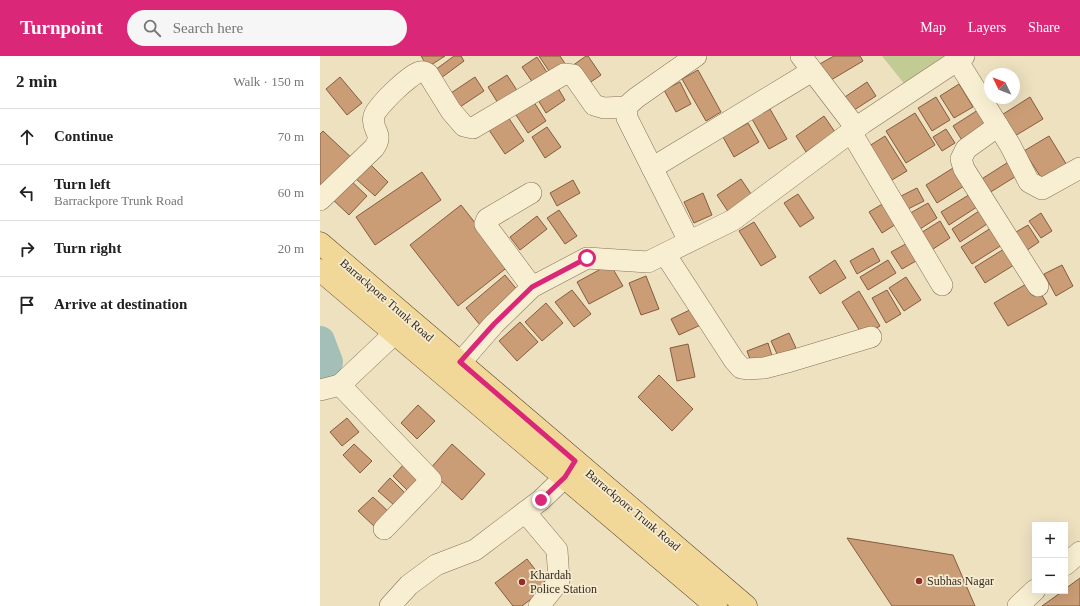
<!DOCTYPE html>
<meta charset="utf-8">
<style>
body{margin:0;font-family:"Times New Roman",serif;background:#f6f6f6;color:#222}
.controls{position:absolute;right:12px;bottom:12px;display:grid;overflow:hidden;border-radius:0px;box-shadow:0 4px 16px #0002}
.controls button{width:36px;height:36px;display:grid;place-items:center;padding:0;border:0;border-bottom:1px solid #e0e0e0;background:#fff;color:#222;font:20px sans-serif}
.compass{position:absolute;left:664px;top:12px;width:36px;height:36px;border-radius:50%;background:#fff;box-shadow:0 4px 16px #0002;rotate:313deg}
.stop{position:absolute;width:12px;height:12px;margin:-9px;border:3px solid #db2777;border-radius:50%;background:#fff}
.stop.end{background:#db2777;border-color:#fff;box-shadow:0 1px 4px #0008}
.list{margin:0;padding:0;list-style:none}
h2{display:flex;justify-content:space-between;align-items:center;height:52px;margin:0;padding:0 16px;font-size:17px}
h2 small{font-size:13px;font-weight:400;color:#767676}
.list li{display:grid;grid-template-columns:26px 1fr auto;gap:12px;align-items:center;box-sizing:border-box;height:56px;padding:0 16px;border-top:1px solid #e0e0e0}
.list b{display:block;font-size:15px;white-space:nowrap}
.list p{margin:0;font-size:13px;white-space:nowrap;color:#767676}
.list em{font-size:13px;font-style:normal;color:#767676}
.icon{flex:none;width:22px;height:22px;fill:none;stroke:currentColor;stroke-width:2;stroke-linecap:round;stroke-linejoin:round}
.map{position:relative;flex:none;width:760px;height:550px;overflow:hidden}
header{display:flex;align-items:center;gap:24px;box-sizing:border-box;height:56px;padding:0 20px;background:#db2777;color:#fff}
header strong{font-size:19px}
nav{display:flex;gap:22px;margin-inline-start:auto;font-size:14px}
.search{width:280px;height:36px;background:#f6f6f6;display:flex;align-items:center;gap:10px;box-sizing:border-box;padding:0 14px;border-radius:22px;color:#767676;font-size:15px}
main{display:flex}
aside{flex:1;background:#fff}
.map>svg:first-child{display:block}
</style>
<header>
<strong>Turnpoint</strong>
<div class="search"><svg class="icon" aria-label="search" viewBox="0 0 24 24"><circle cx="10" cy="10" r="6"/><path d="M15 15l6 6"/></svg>Search here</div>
<nav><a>Map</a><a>Layers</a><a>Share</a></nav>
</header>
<main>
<aside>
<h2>2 min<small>Walk · 150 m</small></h2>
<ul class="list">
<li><svg class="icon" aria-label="ahead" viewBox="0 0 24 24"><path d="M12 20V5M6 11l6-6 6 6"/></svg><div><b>Continue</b></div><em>70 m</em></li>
<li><svg class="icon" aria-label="left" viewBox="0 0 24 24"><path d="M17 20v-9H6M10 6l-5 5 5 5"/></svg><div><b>Turn left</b><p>Barrackpore Trunk Road</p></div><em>60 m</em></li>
<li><svg class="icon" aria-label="right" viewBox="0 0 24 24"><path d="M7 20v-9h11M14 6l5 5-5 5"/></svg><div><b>Turn right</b></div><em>20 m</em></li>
<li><svg class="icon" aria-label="arrive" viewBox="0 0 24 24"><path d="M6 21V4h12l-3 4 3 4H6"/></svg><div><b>Arrive at destination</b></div></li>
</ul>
</aside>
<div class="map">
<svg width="760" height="550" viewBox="0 0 760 550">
<rect width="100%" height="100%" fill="#ede1c0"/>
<polygon fill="#c3cb94" points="562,0 631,0 590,35"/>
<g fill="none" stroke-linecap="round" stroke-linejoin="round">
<polyline stroke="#a3bfb8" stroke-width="30" points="0,285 8,306 0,329"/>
</g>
<g fill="#cb9d76" stroke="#855d3e">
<polygon points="101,0 125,0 108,11"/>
<polygon points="134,0 141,0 144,5 117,25 111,17"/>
<polygon points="219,0 240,0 246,9 231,18"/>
<polygon points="266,0 268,0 281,19 265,30 252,10"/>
<polygon points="514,0 540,0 543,5 506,27 496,10"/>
<polygon points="217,1 230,21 215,30 202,11"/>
<polygon points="378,14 401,56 386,65 362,23"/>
<polygon points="187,19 200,39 181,52 168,31"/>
<polygon points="20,21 42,47 27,59 6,33"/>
<polygon points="155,21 164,35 137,53 128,39"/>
<polygon points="360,26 371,48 356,56 344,34"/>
<polygon points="547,26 556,40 528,58 519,45"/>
<polygon points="639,28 653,51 634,62 620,40"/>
<polygon points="238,32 245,44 226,57 218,44"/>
<polygon points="616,41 630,64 612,75 598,52"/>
<polygon points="710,41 723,63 690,83 677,62"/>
<polygon points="212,43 226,65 208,77 194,56"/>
<polygon points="450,53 467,83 449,93 432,63"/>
<polygon points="658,54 670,73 645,89 633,70"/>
<polygon points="595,57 615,89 586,107 566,75"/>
<polygon points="504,60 515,76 486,96 476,80"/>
<polygon points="188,61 204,85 185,98 169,74"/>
<polygon points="428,67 439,86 414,101 403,81"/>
<polygon points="227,71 241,91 225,102 212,81"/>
<polygon points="626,73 635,87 622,95 613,81"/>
<polygon points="3,75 35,105 0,132 0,78"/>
<polygon points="565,80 587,115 567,127 546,92"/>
<polygon points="729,80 748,111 724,126 704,95"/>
<polygon points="690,105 698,119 669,137 660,124"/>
<polygon points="49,107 68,126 55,140 35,122"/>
<polygon points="633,112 644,130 617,147 606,129"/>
<polygon points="102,116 121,144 55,189 36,161"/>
<polygon points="27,121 47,140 29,159 9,140"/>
<polygon points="421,123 433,141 409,157 397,139"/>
<polygon points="253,124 260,137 237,150 230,137"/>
<polygon points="597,132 604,145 584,155 577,142"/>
<polygon points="383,137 392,159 374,167 364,146"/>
<polygon points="652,137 660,149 629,169 621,156"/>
<polygon points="478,138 494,162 480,171 464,147"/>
<polygon points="569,144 581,165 562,177 549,156"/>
<polygon points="608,147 617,162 597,175 587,159"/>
<polygon points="141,149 189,210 138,250 90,189"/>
<polygon points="662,153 670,166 640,186 632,173"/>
<polygon points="239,154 257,180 245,188 227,162"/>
<polygon points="721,157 732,175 721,182 709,165"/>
<polygon points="217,160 227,173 200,194 190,181"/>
<polygon points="620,165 630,182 607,197 596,180"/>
<polygon points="434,166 456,201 441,210 419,175"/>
<polygon points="708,169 719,186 703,197 691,179"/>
<polygon points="671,172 682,189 652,208 641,191"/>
<polygon points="593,184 603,201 582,213 571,196"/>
<polygon points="553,192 560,205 537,218 530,205"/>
<polygon points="684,193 694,209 665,227 655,211"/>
<polygon points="515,204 526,222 500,238 489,221"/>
<polygon points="568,204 576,217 548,234 540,221"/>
<polygon points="290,208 303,230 269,248 257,226"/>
<polygon points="742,209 753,230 736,240 724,218"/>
<polygon points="185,219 199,236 160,269 146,252"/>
<polygon points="326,220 339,253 321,259 309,227"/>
<polygon points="586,221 601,244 584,255 569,232"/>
<polygon points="713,224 727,248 688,270 674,247"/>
<polygon points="252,234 271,258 254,271 235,246"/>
<polygon points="567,234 581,258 566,267 552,242"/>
<polygon points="539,235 560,270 543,280 522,246"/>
<polygon points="226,247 243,267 222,285 205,266"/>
<polygon points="378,250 385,267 359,279 351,263"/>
<polygon points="200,266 218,286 197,305 179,285"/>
<polygon points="469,277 476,292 458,300 451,285"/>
<polygon points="448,287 453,303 433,311 427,295"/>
<polygon points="368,288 375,321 357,325 350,292"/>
<polygon points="339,319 373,353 352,375 318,341"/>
<polygon points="98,349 115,365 97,383 81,367"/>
<polygon points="27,362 39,376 22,390 10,376"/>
<polygon points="34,388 52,405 40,417 23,399"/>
<polygon points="132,388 165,418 142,444 109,414"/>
<polygon points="84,408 101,424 89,436 73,420"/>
<polygon points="70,422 86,438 75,450 58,435"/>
<polygon points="53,441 71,458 57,473 38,455"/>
<polygon points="527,482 633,499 655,550 572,550"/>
<polygon points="207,503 228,530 202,550 193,550 175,527"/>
<polygon points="760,522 760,550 722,550 743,535 745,535 745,533"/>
</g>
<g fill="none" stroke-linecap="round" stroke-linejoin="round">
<g stroke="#867258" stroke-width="22">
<g id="minor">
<polyline points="481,0 536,72"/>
<polyline points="637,4 690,89 709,126 722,133 760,112"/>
<polyline points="678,70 646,93 641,103 644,113 718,230"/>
<polyline points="531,76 622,229"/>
<polyline points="332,112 492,15"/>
<polyline points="211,137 167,163 165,168 212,231"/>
<path d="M0,144L54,92C65,77 50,74 54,60C56,51 90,18 100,16C103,15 105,16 108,18L131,55L144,70L153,72L244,18L253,19L274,49L284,52L306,51"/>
<polyline points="369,185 307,62 306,51 316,42 376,0"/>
<polyline points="345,198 414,304 421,312 427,313 444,312 471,305 551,281"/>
<polyline points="140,307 174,268 212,231 267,202 328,206 413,164 543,67 644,0"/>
<polyline points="0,334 20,329"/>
<polyline points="205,456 237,494 239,525 219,550"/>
<polyline points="64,473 111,424 20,329 74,278"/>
<polyline points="745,509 760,496"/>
<polyline points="70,550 89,529 116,509 155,494 221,444 245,421 254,407"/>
<polyline points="698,550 715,534"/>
</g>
</g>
<g stroke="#54402d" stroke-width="23">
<g id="major">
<polyline points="0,187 426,550"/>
<polyline points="0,214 396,550"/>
</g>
</g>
<use href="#minor" stroke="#f8efd3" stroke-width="21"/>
<use href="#major" stroke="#f1d898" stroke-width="22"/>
</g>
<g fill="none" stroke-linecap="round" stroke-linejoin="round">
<polyline stroke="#db2777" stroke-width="5" points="221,444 245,421 255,405 140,306 174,268 212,231 267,202"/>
</g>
<g fill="#952c29" stroke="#f5ebd0" stroke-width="1.5">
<circle cx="599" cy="525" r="4"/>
<circle cx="202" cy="526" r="4"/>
</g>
<g text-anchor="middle" stroke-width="3.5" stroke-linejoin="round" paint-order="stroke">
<g font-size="12" fill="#362a1d" stroke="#f5ebd0">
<text transform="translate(67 244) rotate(41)" y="4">Barrackpore Trunk Road</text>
<text transform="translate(313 454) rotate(40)" y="4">Barrackpore Trunk Road</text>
</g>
<g font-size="12" fill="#362a1d" stroke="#f5ebd0" text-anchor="start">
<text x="210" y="523">Khardah<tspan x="210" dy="14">Police Station</tspan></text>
<text x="607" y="529">Subhas Nagar</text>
</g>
</g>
</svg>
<div class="controls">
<button>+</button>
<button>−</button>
</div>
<svg class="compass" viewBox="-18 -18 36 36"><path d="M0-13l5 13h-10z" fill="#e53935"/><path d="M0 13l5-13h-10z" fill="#767676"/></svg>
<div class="stop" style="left:267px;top:202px"></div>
<div class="stop end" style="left:221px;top:444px"></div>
</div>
</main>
